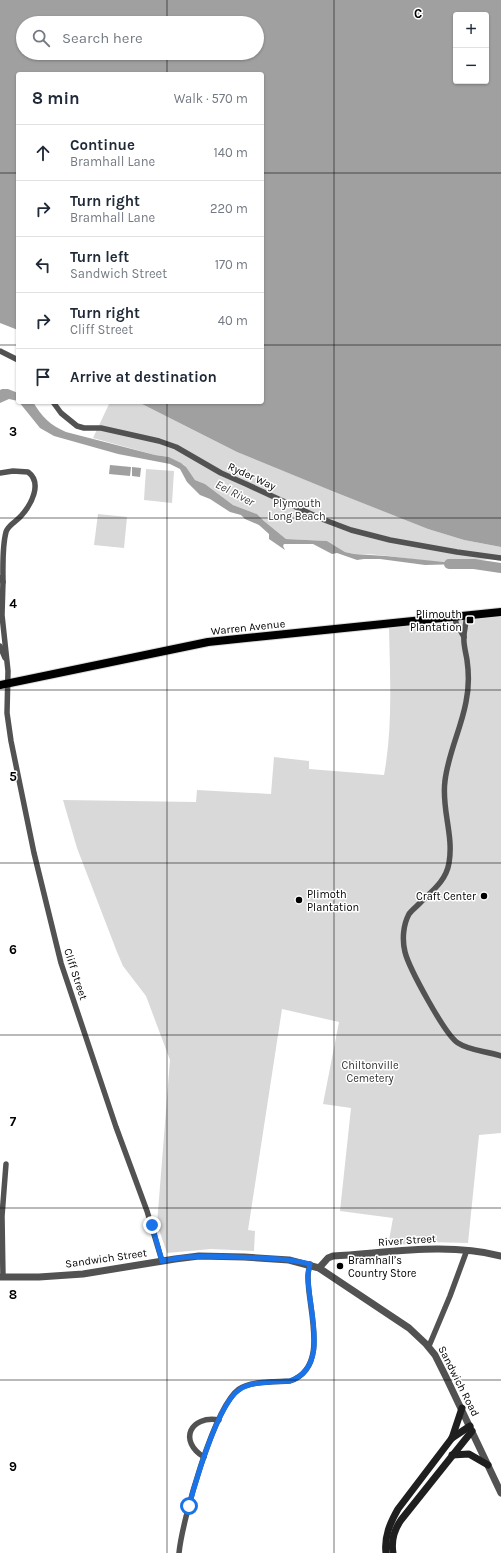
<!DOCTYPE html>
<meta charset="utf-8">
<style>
body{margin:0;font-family:Karla,sans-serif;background:#f6f6f7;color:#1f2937}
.controls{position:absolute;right:12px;top:12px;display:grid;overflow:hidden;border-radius:4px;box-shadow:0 1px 3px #0004}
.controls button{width:36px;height:36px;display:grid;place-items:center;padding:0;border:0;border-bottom:1px solid #e0e1e3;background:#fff;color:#1f2937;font:20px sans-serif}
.stop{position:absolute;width:12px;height:12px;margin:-9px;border:3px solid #1a73e8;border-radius:50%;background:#fff}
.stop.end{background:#1a73e8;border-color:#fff;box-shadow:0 1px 4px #0008}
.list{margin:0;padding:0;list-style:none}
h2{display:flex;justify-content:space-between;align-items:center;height:52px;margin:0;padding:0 16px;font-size:17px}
h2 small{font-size:13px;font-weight:400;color:#747a83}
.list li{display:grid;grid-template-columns:26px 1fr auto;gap:12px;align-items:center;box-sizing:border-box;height:56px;padding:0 16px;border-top:1px solid #e0e1e3}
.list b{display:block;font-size:15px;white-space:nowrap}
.list p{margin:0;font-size:13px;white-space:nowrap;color:#747a83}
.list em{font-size:13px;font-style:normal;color:#747a83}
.icon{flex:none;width:22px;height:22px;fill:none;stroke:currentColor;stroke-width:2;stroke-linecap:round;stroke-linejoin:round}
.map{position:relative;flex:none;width:501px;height:1553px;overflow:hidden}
.search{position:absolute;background:#fff;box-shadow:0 1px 3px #0004;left:16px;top:16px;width:248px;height:44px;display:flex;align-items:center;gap:10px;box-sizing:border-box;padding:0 14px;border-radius:22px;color:#747a83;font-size:15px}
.panel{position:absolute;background:#fff;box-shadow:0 1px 3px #0004;left:16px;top:72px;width:248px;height:332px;border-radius:4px}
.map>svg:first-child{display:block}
</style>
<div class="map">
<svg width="501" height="1553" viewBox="0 0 501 1553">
<rect width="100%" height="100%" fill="#fff"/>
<g fill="#d9d9d9">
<path d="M110,402H138L237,452L332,491L428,529L464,540L501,547V561C484,557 466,563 449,562C417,562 385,553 354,554L345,552L327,541L286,539L264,521L257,514L233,505L205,484L195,480L184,465L169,457L155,455L93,438Z"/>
<polygon points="146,469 174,471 172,503 144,500"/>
<polygon points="98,514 127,517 124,548 94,545"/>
<path d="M501,616V1133L479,1135L468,1243L428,1242L388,1246L393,1218L340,1211L351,1108L323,1104L339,1022L282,1009L248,1230L255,1231L254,1251L211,1249L167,1253L157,1224L170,1060L146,996L123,966L117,952L77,848L63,800L196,802L197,790L271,794L274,757L309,761V769L384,775C393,727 390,676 389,627Z"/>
</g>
<g fill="#a0a0a0" fill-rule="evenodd">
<path d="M0,0H501V547L464,540L428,529L332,491L237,452L138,402H262V74H18V330L0,323ZM456,15H486V81H456ZM23,23H257V53H23Z"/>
<polygon points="2,389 8,389 18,393 18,401 9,399 0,403 0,390"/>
<path d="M19,402H33C42,417 50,425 66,432L155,455L169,457L181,463L186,467L195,480L205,484L233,505L257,514L264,521L286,539L327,541L345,552L354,554L386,556L463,564L425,565L380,559H364L357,560L337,553L332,554L313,544H284L283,546L285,550L269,539V534L259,525L245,519L241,515L230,512L210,499L200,495L187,482L180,469L170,464L118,454L54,436L40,428Z"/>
<polygon points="110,465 131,467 130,476 109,474"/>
<polygon points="132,467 141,468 140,477 132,476"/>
</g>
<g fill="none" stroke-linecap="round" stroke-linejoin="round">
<polyline stroke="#a0a0a0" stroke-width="10" points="449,564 474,564 501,568"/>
<g stroke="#dbdbdb" stroke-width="10">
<polyline id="primary" points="0,685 208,642 501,612"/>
</g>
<g stroke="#525252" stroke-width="5.5">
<polyline points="0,351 18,360"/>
<polyline points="53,402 61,413 77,426 84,428 101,428 159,441 176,447 221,473 246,484 322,519 351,530 390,540 457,552 501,558"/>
<path d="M0,473L13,471L28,472C43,483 31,505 21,516C17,521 8,525 6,532C2,547 3,566 3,582L0,578"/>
<polyline points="3,582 2,615 8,671 7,713 11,741 34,853 61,963 116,1127 147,1211 162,1261"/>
<path d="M466,615C467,623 464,629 464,636C463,644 466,653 467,660C469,674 469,688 466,702C461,729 448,754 445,781C441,808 454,835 449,863C446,881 432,891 420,903C416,907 412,910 409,914C403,925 402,940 405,952C409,968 445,1035 458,1043C470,1051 487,1051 501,1056"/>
<polyline points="455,616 456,623 464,637"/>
<polyline points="0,646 5,658"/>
<polyline points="3,1277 2,1216 6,1164"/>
<polyline points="429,1346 450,1296 467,1250"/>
<path d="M204,1457C178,1441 190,1415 219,1420"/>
<path d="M179,1553C182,1521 214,1407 239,1389C251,1381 275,1382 290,1381C331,1367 307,1307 308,1276C308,1272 309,1268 310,1264"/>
</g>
<g stroke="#525252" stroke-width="7">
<path d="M319,1268L328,1258L333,1256C388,1253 446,1242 501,1256"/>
<polyline points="0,1277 39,1277 83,1274 175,1259 199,1256 244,1257 289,1260 319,1268 409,1328 426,1344 435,1355 446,1377 501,1493"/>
</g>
<g stroke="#1f1f1f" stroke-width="7">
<polyline points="452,1438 470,1426"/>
<polyline points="452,1455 469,1454 488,1465"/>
<path d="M386,1553C384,1537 390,1523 398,1509L452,1438L462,1408"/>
<path d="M393,1553C391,1541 394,1530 401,1520L472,1431"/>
</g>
<use href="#primary" stroke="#000" stroke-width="8"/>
</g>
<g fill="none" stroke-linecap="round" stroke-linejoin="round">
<path stroke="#1a73e8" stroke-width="5" d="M152,1225L162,1261C187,1255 211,1256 236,1257C261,1258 286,1258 310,1264C309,1268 308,1272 308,1277C308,1308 331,1367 290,1381C275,1382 250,1381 239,1390C218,1404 196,1480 189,1506"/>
</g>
<path fill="none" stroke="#000" stroke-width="1" stroke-opacity="0.55" d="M167,0V23M334,0V1553M167,53V74M0,173H18M262,173H501M0,345H18M262,345H501M167,402V1553M0,518H501M0,690H501M0,863H501M0,1035H501M0,1208H501M0,1380H501"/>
<g fill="#000" stroke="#fff" stroke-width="1.5">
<rect x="466" y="616" width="8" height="8" rx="2"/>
<circle cx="484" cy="896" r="4"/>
<circle cx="299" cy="900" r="4"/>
<circle cx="340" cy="1266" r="4"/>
</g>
<g text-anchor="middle" stroke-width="3" stroke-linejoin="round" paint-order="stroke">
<g font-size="11" fill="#000" stroke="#fff">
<text transform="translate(252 476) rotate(25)" y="4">Ryder Way</text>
<text transform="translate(248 627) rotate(-6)" y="4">Warren Avenue</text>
<text transform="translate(76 974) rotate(72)" y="4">Cliff Street</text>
<text transform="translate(407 1240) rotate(-4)" y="4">River Street</text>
<text transform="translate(106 1258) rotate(-8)" y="4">Sandwich Street</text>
<text transform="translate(459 1381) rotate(63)" y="4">Sandwich Road</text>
</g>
<g font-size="11" fill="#303030" stroke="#fff">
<text x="297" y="507">Plymouth<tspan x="297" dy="13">Long Beach</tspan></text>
<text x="370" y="1069">Chiltonville<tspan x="370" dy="13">Cemetery</tspan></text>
</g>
<g font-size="11" fill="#000" stroke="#fff" text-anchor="end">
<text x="462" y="618">Plimouth<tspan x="462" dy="13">Plantation</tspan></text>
<text x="307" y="898" text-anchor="start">Plimoth<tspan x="307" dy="13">Plantation</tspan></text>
<text x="476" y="900">Craft Center</text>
<text x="348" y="1264" text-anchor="start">Bramhall’s<tspan x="348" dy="13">Country Store</tspan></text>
</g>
<g font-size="12" font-style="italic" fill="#414141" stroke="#fff">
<text transform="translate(235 493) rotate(28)" y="4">Eel River</text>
</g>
</g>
<g font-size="13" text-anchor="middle" font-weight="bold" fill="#000" stroke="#fff" stroke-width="3" stroke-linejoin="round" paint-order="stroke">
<text x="418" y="18">C</text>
<text x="13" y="436">3</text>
<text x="13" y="608">4</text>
<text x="13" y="781">5</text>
<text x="13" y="954">6</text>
<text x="13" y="1126">7</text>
<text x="13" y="1299">8</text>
<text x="13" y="1471">9</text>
</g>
</svg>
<div class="controls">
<button>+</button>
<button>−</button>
</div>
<div class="stop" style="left:189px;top:1506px"></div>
<div class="stop end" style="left:152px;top:1225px"></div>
<div class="search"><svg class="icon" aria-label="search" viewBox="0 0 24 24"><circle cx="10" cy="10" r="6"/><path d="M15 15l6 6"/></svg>Search here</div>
<section class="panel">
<h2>8 min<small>Walk · 570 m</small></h2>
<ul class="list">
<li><svg class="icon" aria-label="ahead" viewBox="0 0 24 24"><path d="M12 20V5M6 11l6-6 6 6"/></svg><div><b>Continue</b><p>Bramhall Lane</p></div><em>140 m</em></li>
<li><svg class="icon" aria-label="right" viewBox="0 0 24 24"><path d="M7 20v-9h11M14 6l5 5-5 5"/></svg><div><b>Turn right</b><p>Bramhall Lane</p></div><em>220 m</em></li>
<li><svg class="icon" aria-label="left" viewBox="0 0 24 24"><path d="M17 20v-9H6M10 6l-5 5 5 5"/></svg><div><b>Turn left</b><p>Sandwich Street</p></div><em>170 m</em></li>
<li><svg class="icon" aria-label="right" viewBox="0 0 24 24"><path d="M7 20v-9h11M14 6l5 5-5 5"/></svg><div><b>Turn right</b><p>Cliff Street</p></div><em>40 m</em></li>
<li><svg class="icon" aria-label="arrive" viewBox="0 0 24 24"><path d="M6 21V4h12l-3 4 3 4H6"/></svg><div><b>Arrive at destination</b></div></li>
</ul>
</section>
</div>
